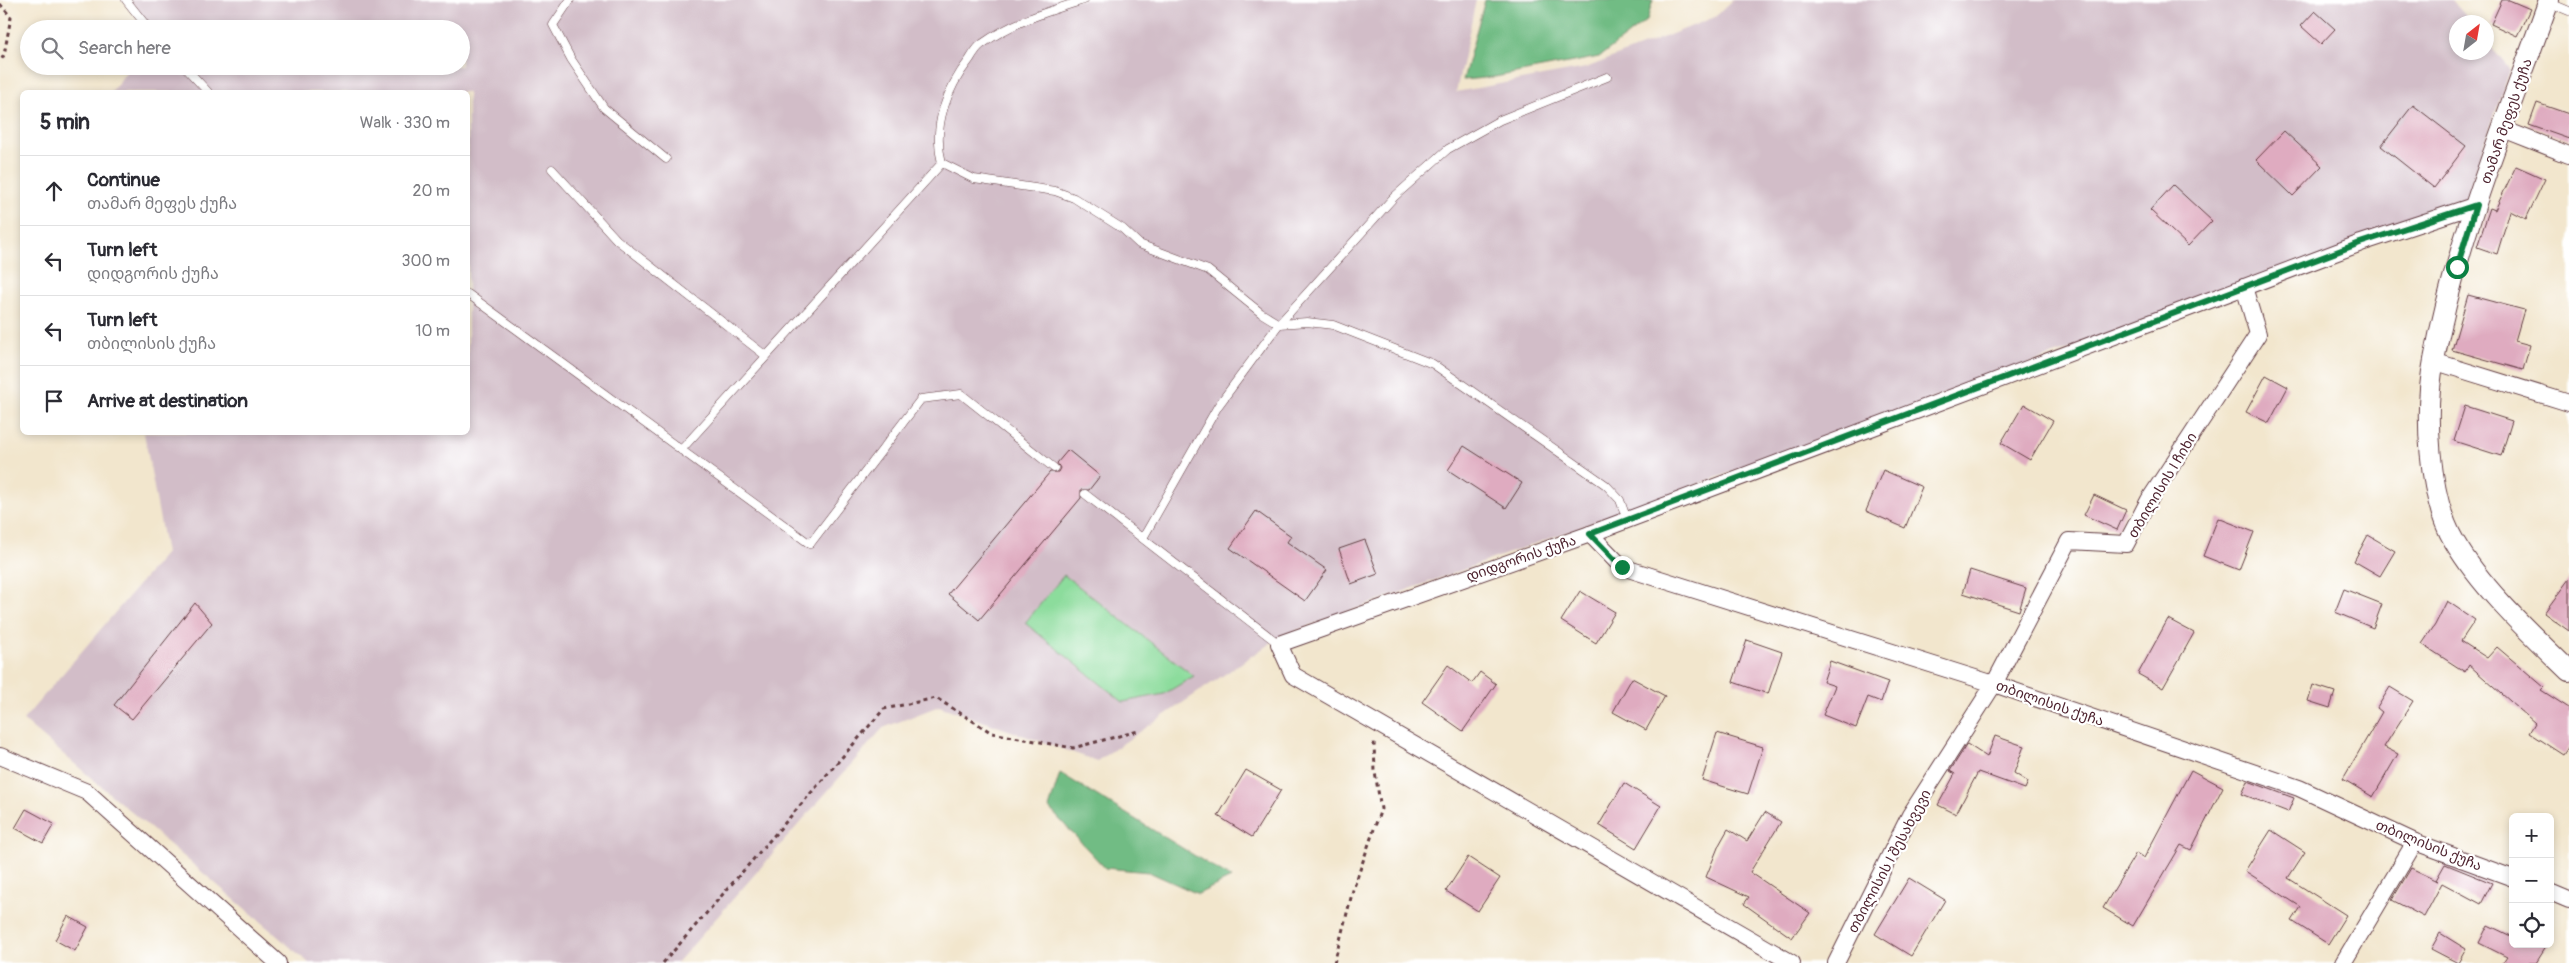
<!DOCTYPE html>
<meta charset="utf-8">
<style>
body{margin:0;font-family:Pangolin,"Noto Sans Georgian",sans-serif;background:#f7f7f7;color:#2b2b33}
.controls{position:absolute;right:15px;bottom:15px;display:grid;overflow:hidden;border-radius:8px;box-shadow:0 2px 8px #0003}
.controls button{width:45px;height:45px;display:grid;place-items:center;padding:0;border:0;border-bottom:1px solid #e1e1e2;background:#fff;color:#2b2b33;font:25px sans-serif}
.compass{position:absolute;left:2449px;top:15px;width:45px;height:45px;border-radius:50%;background:#fff;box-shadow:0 2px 8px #0003;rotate:31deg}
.stop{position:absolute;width:15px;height:15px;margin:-11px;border:4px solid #0b8043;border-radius:50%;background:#fff}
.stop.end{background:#0b8043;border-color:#fff;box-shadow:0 1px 5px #0008}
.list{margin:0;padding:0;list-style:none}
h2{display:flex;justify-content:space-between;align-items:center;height:65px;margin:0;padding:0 20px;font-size:21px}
h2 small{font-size:16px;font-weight:400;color:#7c7c81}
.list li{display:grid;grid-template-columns:32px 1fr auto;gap:15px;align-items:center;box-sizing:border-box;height:70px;padding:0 20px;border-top:1px solid #e1e1e2}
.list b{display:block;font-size:19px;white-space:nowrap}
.list p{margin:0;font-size:16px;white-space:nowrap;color:#7c7c81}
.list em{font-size:16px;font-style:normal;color:#7c7c81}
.icon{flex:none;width:28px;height:28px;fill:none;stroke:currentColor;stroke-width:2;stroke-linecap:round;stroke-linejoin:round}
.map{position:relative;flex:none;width:2569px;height:963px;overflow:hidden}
.search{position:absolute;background:#fff;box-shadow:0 2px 8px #0003;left:20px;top:20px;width:450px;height:55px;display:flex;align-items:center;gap:12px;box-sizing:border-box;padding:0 18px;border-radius:28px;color:#7c7c81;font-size:19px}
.panel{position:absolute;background:#fff;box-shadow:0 2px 8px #0003;left:20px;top:90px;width:450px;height:345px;border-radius:8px}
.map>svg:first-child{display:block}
</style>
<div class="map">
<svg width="2569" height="963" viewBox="0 0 2569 963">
<rect width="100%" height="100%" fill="#fff"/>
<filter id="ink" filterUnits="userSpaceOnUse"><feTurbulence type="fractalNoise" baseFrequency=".02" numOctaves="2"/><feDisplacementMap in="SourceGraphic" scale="10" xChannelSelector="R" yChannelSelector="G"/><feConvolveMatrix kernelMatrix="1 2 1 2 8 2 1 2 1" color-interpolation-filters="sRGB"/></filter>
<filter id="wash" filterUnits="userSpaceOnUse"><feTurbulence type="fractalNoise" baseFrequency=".0096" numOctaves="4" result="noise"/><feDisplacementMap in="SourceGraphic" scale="20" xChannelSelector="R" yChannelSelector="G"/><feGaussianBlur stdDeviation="1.12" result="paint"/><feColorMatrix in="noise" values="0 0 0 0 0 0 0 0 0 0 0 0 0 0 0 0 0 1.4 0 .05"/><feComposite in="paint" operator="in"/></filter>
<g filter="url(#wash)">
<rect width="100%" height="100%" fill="#f2e6cd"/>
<polygon fill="#d2bdc8" points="128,0 1476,0 1456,92 1586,68 1715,17 1733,0 2452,0 2471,22 2456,22 2456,52 2486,52 2487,42 2510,70 2463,206 1281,636 1097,761 939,706 883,728 677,963 309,963 23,720 166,553 144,433 468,432 468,92 111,92 131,66 461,66 461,29 147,29"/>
<polygon fill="#8cdc9c" stroke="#6b7e64" points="1064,575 1194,676 1164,694 1123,702 1025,623"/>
<g fill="#71bc84" stroke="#5e6e58">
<polygon points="1485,0 1653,0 1647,20 1599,57 1495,77 1463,80"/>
<polygon points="1060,773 1231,878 1198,894 1149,872 1105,868 1049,808"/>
</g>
<g id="blocks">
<g fill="#dfabc0">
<polygon points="2502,0 2509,0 2530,9 2517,36 2491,24"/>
<polygon points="2315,11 2335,29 2321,44 2301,26"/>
<polygon points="2537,103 2569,114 2569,139 2529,125"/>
<polygon points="2413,105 2466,146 2434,188 2381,146"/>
<polygon points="2284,131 2322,166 2293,196 2256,160"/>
<polygon points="2516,166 2545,179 2526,219 2510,211 2497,254 2477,247 2490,208 2495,210"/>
<polygon points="2173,185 2212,221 2188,246 2150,210"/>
<polygon points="2468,295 2524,310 2515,341 2530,345 2523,370 2452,350"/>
<polygon points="2266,375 2288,387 2269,423 2246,412"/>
<polygon points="2024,404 2053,421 2030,460 2001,443"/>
<polygon points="2465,406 2512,421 2501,456 2454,441"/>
<polygon points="1464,446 1522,483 1506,508 1448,470"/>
<polygon points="1068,450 1100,476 1089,490 1081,490 1081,498 979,620 948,594 1050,472 1058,472 1060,468 1057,463"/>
<polygon points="1883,470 1922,487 1905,528 1866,511"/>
<polygon points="2094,495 2126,510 2117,530 2084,515"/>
<polygon points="1256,511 1291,536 1287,542 1327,570 1305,601 1230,548"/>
<polygon points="2218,518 2254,532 2239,570 2203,556"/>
<polygon points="2368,535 2395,551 2380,576 2354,561"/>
<polygon points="1365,540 1378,574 1351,584 1339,549"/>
<polygon points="1970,570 2026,588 2019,611 1963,593"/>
<polygon points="2569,579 2569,631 2544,613"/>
<polygon points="2344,589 2382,604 2373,628 2335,612"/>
<polygon points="1580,591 1615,612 1596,643 1561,621"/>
<polygon points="2447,601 2475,620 2461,641 2487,658 2497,647 2544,687 2541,690 2569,708 2569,746 2563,755 2529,733 2535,723 2469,665 2465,672 2422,644 2435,625"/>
<polygon points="195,603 212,623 132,719 114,705"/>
<polygon points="2168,619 2194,633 2163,688 2138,674"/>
<polygon points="1747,640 1782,652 1768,694 1733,682"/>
<polygon points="1830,661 1888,682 1881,702 1868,697 1856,728 1823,715 1835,686 1823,682"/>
<polygon points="1448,665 1472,683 1480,672 1496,684 1463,731 1422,702"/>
<polygon points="1632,678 1665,696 1646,730 1613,712"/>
<polygon points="2313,685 2335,692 2330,708 2308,701"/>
<polygon points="2390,687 2413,701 2384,747 2398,754 2373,797 2343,779 2382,712 2377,708"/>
<polygon points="1717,733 1763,747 1748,794 1702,780"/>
<polygon points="1995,736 2024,746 2014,773 2028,782 2025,789 1978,772 1956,814 1938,805 1955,774 1950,771 1967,744 1987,757"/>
<polygon points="1246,770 1281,790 1252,837 1218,816"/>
<polygon points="2191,770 2223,787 2191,850 2181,845 2133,926 2103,908 2136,853 2144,858"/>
<polygon points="2248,781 2294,798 2288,812 2242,794"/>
<polygon points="1624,783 1661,806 1636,848 1599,825"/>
<polygon points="26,809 54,824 43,843 15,828"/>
<polygon points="1765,812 1781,822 1750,872 1810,913 1792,938 1744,904 1749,897 1706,877 1719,845 1728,829 1747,841"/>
<polygon points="2271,830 2305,852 2288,878 2346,915 2328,944 2292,921 2301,907 2245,871"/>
<polygon points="1468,857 1500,878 1478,911 1446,891"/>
<polygon points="2445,864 2492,883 2481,904 2442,883 2424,917 2392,900 2411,868 2438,881 2436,880"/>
<polygon points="1909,878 1945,900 1911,956 1875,934"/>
<polygon points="68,916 88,927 75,951 55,940"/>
<polygon points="2488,925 2513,937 2513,944 2548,944 2536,963 2503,963 2507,957 2479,943"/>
<polygon points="2440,933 2466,949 2458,963 2431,949"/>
</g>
</g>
</g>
<g filter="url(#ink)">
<use href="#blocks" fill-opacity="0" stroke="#633d43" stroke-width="1"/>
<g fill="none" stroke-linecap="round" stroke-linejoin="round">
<g stroke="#633d43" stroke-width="9">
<g id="service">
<polyline points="126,0 149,29"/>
<polyline points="570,0 553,25 571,59 604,108 666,159"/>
<path d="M1084,0C1049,11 1012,22 982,44C977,47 973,54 970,59C947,88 932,126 942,163L974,179L1055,191L1074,198L1123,229L1139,244L1208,270L1261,313L1279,324L1307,322L1333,325L1433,364L1606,485L1620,500L1627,520"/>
<polyline points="2550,3 2569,11"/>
<polyline points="184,66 208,92"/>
<polyline points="552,169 617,240 766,356"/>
<polyline points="468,294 810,544 921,399 961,394 1054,468"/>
<polyline points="681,450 942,163"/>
<polyline points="1085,494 1279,644"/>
<polyline points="1143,538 1218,406 1279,324 1394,197 1448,149 1500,120 1607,77"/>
</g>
</g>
<g stroke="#633d43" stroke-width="18">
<g id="minor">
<polyline points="2503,129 2569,155"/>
<polyline points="2433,361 2569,403"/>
<polyline points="1590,534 1622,567 1994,684 2299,788 2415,842 2513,878"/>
<polyline points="0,756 87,792 278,963"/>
<polyline points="2550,892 2569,900"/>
<polyline points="1792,963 1293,675 1279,644 1590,534 2361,243 2476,205"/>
<polyline points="1836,963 1910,815 1994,684 2069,541 2126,544 2149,500 2258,334 2244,287"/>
<polyline points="2343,963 2415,842"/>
</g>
</g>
<g stroke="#633d43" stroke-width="22">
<path id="tertiary" d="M2549,0C2507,118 2457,237 2434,360C2424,410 2428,497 2454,541C2482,589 2530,633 2569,671"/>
</g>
<g stroke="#633d43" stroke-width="3" stroke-dasharray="4 4" stroke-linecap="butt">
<polyline points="0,4 11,17 4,55 0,62"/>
<polyline points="663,963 884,709 936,698 992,733 1073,748 1138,731"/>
<polyline points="1334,963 1353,890 1381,809 1375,772 1374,742"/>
</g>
<use href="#service" stroke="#fff" stroke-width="8"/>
<use href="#minor" stroke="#fff" stroke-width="16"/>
<use href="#tertiary" stroke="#fff" stroke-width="20"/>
</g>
</g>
<g fill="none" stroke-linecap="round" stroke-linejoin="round" filter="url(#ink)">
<polyline stroke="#0b8043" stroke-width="6" points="1622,567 1590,534 2360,243 2476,205 2457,267"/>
</g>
<g text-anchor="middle" stroke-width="4.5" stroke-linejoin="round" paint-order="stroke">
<g font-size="14" fill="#4a1f2b" stroke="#fff">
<text transform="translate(2506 121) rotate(-71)" y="5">თამარ მეფეს ქუჩა</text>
<text transform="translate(2162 485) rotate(-59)" y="5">თბილისის I ჩიხი</text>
<text transform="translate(1521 558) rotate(-19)" y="5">დიდგორის ქუჩა</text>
<text transform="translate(2050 703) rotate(19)" y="5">თბილისის ქუჩა</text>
<text transform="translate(2429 845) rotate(22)" y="5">თბილისის ქუჩა</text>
<text transform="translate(1889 861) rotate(-62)" y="5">თბილისის I შესახვევი</text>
</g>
</g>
</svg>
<div class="controls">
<button>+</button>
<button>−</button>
<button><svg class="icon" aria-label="locate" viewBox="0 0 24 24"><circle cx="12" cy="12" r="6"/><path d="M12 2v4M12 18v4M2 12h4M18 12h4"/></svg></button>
</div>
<svg class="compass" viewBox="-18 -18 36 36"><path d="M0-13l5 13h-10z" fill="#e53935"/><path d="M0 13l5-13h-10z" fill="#7c7c81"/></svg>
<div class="stop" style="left:2457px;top:267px"></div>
<div class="stop end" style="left:1622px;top:567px"></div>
<div class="search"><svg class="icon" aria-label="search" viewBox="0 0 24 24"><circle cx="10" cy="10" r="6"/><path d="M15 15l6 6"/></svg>Search here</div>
<section class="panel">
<h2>5 min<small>Walk · 330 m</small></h2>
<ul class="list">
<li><svg class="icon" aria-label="ahead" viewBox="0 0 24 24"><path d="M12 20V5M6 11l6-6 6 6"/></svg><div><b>Continue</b><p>თამარ მეფეს ქუჩა</p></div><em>20 m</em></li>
<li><svg class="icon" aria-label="left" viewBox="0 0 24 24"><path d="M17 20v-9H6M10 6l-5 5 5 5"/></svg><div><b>Turn left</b><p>დიდგორის ქუჩა</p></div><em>300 m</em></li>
<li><svg class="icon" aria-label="left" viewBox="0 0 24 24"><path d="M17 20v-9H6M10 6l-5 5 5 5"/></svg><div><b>Turn left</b><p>თბილისის ქუჩა</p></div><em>10 m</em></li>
<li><svg class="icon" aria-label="arrive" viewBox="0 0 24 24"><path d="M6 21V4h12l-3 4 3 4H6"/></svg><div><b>Arrive at destination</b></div></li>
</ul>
</section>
</div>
